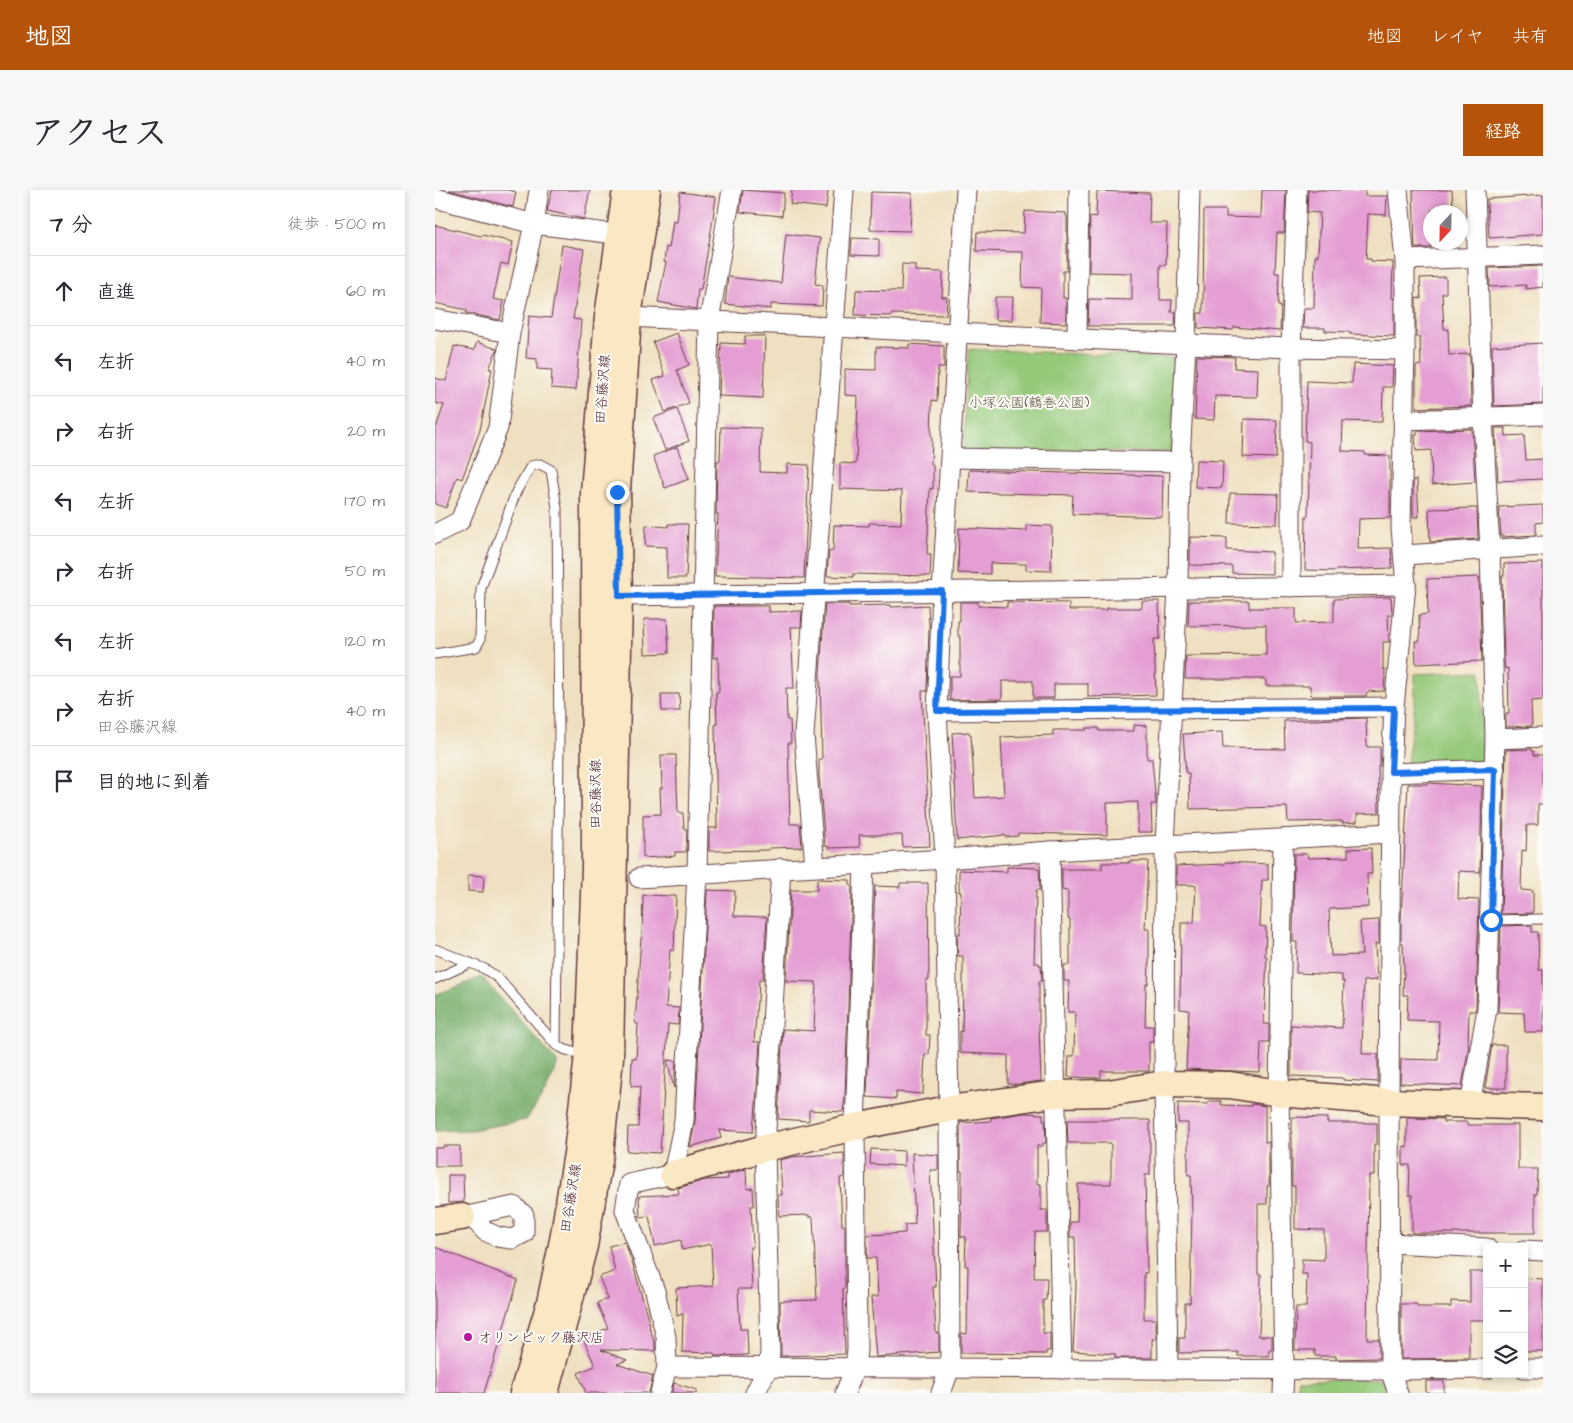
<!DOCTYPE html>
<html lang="ja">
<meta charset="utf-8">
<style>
body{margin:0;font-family:"Architects Daughter","Klee One",sans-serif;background:#f7f7f7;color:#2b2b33}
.controls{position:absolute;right:15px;bottom:15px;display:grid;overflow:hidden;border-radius:0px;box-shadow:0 2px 8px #0003}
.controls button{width:45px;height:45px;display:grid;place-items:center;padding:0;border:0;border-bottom:1px solid #e1e1e2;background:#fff;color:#2b2b33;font:25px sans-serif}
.compass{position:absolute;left:988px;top:15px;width:45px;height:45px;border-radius:50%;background:#fff;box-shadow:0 2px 8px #0003;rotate:202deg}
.stop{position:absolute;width:15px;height:15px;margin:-11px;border:4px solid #1a73e8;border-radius:50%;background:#fff}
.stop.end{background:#1a73e8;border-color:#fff;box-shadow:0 1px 5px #0008}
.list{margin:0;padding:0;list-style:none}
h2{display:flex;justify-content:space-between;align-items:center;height:65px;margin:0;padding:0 20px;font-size:21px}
h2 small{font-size:16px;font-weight:400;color:#7c7c81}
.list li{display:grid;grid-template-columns:32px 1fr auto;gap:15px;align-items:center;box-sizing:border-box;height:70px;padding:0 20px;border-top:1px solid #e1e1e2}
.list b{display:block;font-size:19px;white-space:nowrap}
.list p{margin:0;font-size:16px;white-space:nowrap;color:#7c7c81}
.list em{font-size:16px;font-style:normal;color:#7c7c81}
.icon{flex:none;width:28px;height:28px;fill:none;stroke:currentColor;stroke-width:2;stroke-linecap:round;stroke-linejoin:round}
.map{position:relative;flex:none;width:1108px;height:1203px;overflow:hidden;border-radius:0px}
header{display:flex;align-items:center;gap:30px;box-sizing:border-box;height:70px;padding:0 25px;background:#b45309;color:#fff}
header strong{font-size:24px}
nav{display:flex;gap:28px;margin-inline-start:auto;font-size:18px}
.intro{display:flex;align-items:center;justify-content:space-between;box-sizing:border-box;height:120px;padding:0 30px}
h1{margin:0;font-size:35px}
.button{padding:12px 22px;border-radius:0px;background:#b45309;color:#fff;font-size:18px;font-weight:700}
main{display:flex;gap:30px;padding:0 30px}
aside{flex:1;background:#fff;border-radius:0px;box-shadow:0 2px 8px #0003}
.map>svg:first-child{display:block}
</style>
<header>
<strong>地図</strong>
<nav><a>地図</a><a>レイヤ</a><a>共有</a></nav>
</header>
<div class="intro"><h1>アクセス</h1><a class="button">経路</a></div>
<main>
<aside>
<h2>7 分<small>徒歩 · 500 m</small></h2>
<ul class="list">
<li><svg class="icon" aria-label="ahead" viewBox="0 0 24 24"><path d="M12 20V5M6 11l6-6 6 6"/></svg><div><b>直進</b></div><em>60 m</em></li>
<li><svg class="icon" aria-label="left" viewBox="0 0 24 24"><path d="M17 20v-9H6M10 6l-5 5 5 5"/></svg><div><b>左折</b></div><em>40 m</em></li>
<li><svg class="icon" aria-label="right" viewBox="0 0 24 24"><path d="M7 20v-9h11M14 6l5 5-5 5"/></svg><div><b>右折</b></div><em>20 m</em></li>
<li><svg class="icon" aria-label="left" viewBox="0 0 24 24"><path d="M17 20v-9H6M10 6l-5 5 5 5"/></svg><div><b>左折</b></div><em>170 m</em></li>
<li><svg class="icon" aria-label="right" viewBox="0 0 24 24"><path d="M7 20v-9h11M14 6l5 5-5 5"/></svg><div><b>右折</b></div><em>50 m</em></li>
<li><svg class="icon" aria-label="left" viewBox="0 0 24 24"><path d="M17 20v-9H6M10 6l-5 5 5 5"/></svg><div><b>左折</b></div><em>120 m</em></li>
<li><svg class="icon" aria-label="right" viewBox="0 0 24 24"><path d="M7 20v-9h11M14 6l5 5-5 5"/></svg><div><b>右折</b><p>田谷藤沢線</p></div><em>40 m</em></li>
<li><svg class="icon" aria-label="arrive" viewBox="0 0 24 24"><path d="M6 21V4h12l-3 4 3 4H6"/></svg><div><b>目的地に到着</b></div></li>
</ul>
</aside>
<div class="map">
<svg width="1108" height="1203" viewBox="0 0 1108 1203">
<rect width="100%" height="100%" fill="#fdfcf7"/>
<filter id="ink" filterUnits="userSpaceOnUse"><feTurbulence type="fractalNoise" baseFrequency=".02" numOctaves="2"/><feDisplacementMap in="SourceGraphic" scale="10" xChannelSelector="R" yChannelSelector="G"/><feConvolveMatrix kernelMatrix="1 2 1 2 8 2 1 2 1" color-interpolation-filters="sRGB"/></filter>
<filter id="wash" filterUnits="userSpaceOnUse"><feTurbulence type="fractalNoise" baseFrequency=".0096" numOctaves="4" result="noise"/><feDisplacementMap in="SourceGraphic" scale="20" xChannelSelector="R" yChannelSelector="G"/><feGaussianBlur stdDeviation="1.12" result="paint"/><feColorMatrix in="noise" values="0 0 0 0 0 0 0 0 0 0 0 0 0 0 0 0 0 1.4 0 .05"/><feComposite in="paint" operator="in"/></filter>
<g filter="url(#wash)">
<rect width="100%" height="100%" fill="#efe0c1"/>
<g fill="#95c97a" stroke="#707452">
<polygon points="534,159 740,168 737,262 529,261 530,210"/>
<polygon points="1046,481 1048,573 972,574 980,513 980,484"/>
<polygon points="863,1189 958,1189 964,1203 861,1203"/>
</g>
<polygon fill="#78ad6a" stroke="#61664a" points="47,787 123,873 110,903 91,930 37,940 0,941 0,805"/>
<g id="blocks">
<g fill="#e49ed3">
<polygon points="14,0 73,0 81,2 78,17"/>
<polygon points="117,0 155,0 149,29 112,21"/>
<polygon points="308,0 349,3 347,26 305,22"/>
<polygon points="357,0 393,0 391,18 355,14"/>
<polygon points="827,0 851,0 849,43 842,43 840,83 844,83 843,116 846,116 845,141 799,137 798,140 763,138 763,123 768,123 769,20 791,20 791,27 826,28"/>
<polygon points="873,0 930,0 930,6 952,6 951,25 933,24 931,69 936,69 936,71 958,72 957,108 959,108 959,146 915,144 915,142 890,141 890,138 868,138 869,118 879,118 880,66 883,66 885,23 872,22"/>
<polygon points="978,0 1017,0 1018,19 996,20 996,58 980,58"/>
<polygon points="662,1 715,3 714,33 732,33 731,75 725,75 725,110 737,110 736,122 741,122 740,136 653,136 654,109 697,110 697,83 654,82 655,26 661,27"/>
<polygon points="245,2 281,7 277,35 266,99 263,99 261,119 223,112 231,72 229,72 231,57 234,58 238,31 242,32"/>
<polygon points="436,2 477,3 475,41 435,40"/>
<polygon points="1108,5 1108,44 1054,48 1052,9"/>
<polygon points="590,21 631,23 631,26 632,26 632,81 628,81 628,108 631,108 631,133 605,132 606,98 587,97 588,62 541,61 542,42 589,43"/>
<polygon points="0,35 46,46 47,45 78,52 73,75 66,73 58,109 69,111 65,130 31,123 32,120 0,113"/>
<polygon points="351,44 385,48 380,94 388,95 387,116 336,114 336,119 290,114 293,87 346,93"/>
<polygon points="417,48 444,49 444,66 416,65"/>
<polygon points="127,55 149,59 138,129 146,130 141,200 116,198 117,180 102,179 102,169 91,168 94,126 116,128"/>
<polygon points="467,74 480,75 480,81 508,82 507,107 512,107 511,125 456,124 456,126 420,125 421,100 466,101"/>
<polygon points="1108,76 1108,97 1091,99 1091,95 1055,97 1054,78"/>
<polygon points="1011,87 1011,103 1007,103 1009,139 1013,139 1014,165 1035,164 1036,216 981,218 981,176 986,175 985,147 981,147 981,108 986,109 985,88"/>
<polygon points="560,107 578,107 577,130 560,130"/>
<polygon points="242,143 254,175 242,180 254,213 230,222 218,190 230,186 218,152"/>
<polygon points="310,146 330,146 328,208 284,206 286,153 310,154"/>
<polygon points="42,152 62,159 61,162 54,179 57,179 45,240 27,289 22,287 11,318 0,314 0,240 9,215 0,213 0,188 11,191 19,156 39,160"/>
<polygon points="1108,153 1108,214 1059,216 1057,156"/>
<polygon points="474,154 509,156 509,178 503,178 502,211 497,210 496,248 497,248 496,275 498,275 498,299 495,298 492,364 496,364 495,386 418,384 418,387 392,386 394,361 398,361 399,335 434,336 434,333 466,334 467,301 405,299 405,273 421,274 423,206 410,205 410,179 441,180 441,157 474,158"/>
<polygon points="762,166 800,167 799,178 823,179 822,207 780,206 779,230 760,229"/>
<polygon points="918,174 958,176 957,197 948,197 947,232 908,231 907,261 930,262 930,265 955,266 955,328 924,329 923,359 956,358 957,378 901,380 901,381 870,380 871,326 873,326 875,252 870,251 872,191 917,193"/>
<polygon points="242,219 254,251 230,260 218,228"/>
<polygon points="809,229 842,230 841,268 808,267"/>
<polygon points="286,237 326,238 325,282 352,283 352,274 374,275 369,388 280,386 283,324 281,324 282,271 285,271"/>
<polygon points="1060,238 1070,238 1071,246 1089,245 1091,270 1108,269 1108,289 1063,291"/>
<polygon points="1037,239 1040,292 997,295 996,260 981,261 980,245 982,245 982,241"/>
<polygon points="242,257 254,289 230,298 218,266"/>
<polygon points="761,270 788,271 787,298 760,297"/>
<polygon points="534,280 728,286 727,327 637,324 638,305 533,302"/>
<polygon points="978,290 982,290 984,327 978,327"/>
<polygon points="795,303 843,304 842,334 794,333"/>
<polygon points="1108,315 1108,332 1101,333 1101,345 1066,347 1064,317"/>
<polygon points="1042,318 1043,349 995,352 994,319"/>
<polygon points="233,334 253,334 251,388 232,388 232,357 210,356 211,335 233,337"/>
<polygon points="592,335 617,336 616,381 591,380 591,374 555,373 555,384 523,383 524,338 592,341"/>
<polygon points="755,347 792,348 792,360 837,362 837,384 797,383 797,376 755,375"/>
<polygon points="1108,373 1108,510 1096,511 1097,536 1071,537 1071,523 1074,523 1073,478 1070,479 1069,470 1067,386 1069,386 1069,374"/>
<polygon points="1044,387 1047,471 981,474 980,451 985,451 984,425 993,424 992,389"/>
<polygon points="956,407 957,425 953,425 954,452 948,452 948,479 950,479 949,501 932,502 931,506 876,506 875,496 831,496 831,489 750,489 751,466 831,465 831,435 753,436 754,411 814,411 814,418 861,418 861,433 899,432 899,409"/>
<polygon points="707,411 724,411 725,449 719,449 721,505 653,507 653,494 619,494 619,508 598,508 598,491 567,491 567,509 515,510 515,486 525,486 525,446 523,446 523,431 525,431 525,412 543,412 543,416 572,417 572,412 634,413 634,420 672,420 672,418 707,418"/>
<polygon points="390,414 414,414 414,416 456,415 456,417 493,415 494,435 492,501 487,501 495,656 468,657 467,645 424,645 425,657 393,658 393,656 390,656 384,585 384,569 387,569 385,483"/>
<polygon points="279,416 334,416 334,422 367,421 366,437 356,437 359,498 351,498 352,530 355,530 356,553 353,553 355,634 365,634 367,657 334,658 334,660 274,661 274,638 282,638 280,535 282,535 281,502 284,502 283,467 278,468"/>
<polygon points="209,429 232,429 234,463 210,464"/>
<polygon points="226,504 244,504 245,521 227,521"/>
<polygon points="931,528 932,557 945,557 945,576 943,576 944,623 922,624 922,632 907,633 907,631 853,632 852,617 755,619 754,583 751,583 748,544 787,542 788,558 850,559 849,531"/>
<polygon points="699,535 712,536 712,569 717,569 721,614 716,614 717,642 703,642 703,612 672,613 672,645 583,643 583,646 570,647 570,645 522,650 520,609 521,609 517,543 534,542 535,545 536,545 540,608 569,606 566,547 618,545 618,540 651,540 651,538 664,538 664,541 699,541"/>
<polygon points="1097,559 1097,561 1099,561 1099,565 1108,565 1108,614 1103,614 1103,635 1092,635 1091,661 1087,660 1086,700 1098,701 1098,723 1066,724 1071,560"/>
<polygon points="226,565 241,565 243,623 248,623 249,639 252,639 251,662 240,662 240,666 208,668 208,625 226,624 225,598 227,598"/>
<polygon points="992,593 1047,596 1045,682 1024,681 1023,709 1044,710 1041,818 1040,821 1034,821 1033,854 1034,854 1027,896 965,893 966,869 1003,870 1004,831 972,830 973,805 968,805 969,777 968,753 966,753 966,730 973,594 992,594"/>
<polygon points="936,658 937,684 932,684 933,717 895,719 894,721 896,766 927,765 925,731 944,730 944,754 940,754 942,790 929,791 927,864 943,864 943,892 908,890 908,888 856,886 856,835 907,838 909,791 907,792 907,785 861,783 862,752 858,752 859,664 872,664 873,668 913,667 913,659"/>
<polygon points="694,671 713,671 710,739 714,739 714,772 713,794 711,794 710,836 718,836 718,852 714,852 714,881 666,881 666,888 633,887 634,866 639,866 640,822 633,822 634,791 629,791 629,775 635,775 635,729 633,729 633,701 627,700 627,679 667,679 667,673 694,673"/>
<polygon points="790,672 833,674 833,690 827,690 825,736 831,737 830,767 832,767 829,834 834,834 834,852 826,852 825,882 751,879 754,820 745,819 746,733 759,733 761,696 758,695 741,695 741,676 790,674"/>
<polygon points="572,677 604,678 605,700 601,700 599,773 604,773 604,775 606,775 607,791 604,791 604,837 606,891 583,894 573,894 573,865 525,863 525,841 527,842 528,797 528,766 523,766 522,744 525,744 526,702 524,702 524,680 572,682"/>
<polygon points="33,685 49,686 48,702 33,701"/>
<polygon points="382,689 415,690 415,696 417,696 410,906 408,922 374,920 374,931 343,929 348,839 379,841 381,792 351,791 356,700 382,700"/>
<polygon points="465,693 493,693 494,790 491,790 491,845 495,845 494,865 490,864 488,904 461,902 461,909 432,907 440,696 465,697"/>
<polygon points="272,700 300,701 299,726 332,727 328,790 324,790 323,811 322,811 319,852 325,852 320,928 319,928 318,942 284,940 286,948 255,957 260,932"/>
<polygon points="208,705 241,706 239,760 235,760 231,817 244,818 243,835 233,834 225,963 192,961 193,937 203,937 205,897 196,896 197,868 201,869 203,834 200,833 206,748 207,748"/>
<polygon points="1097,735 1097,742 1103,742 1104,780 1108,780 1108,842 1090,842 1089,823 1063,822 1066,736"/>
<polygon points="1057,855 1071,855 1071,898 1050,898"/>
<polygon points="232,870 241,871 239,898"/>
<polygon points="773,911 786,911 786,915 816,916 816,914 830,916 830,952 834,952 834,996 832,996 832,1014 823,1014 823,1084 826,1084 824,1146 837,1146 837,1160 834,1160 834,1166 803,1166 803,1162 744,1163 744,1148 750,1148 750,1113 755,1113 757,1022 756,985 753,985 753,933 743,933 743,913 773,914"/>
<polygon points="589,923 608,924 608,930 610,930 611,953 608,953 608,956 602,956 602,994 606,994 606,1020 612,1020 612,1042 600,1042 599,1088 612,1088 611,1110 608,1110 608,1143 615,1143 615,1161 611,1161 611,1164 526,1163 526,1143 532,1144 533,1076 530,1076 531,1047 526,1047 527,981 525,981 525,933 556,931 556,928"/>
<polygon points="857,927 892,928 892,933 942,933 942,954 939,954 939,985 934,985 932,1149 944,1149 944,1168 901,1169 901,1166 880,1166 880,1160 860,1160 861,1117 871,1117 872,1084 867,1084 867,1069 889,1070 889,1040 860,1039 860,996 857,996"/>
<polygon points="972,928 1008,929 1008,932 1032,932 1032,935 1083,935 1083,979 1103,979 1102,1004 1100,1004 1100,1043 977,1043 977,1005 974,1005 975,975 968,975 968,956 972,957"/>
<polygon points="632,930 715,930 715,985 710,985 712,1083 709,1083 709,1129 721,1129 721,1149 717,1149 717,1168 680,1168 680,1164 638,1161 641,1098 640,1047 635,1047 635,1032 642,1032 643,994 676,994 676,953 633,953"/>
<polygon points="8,956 25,956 25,976 0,976 0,958 8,958"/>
<polygon points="436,959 469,961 469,976 435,974"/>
<polygon points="409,963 409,987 405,988 407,1035 410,1036 410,1098 408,1099 410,1164 346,1166 345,1111 382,1110 378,1027 374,1027 374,1025 344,1026 343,1005 347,1005 345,970 357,967"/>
<polygon points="477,963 503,965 503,980 495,980 501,1097 498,1097 501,1143 504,1143 504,1162 441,1167 436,1107 443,1107 441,1068 432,1068 432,1045 470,1043 470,1035 480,1034"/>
<polygon points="311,979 312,999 318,998 319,1016 316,1016 318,1057 315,1057 317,1099 303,1099 305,1139 312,1139 313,1165 280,1166 279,1163 247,1162 248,1124 242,1126 241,1098 278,1096 276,1054 247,1060 246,1050 220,1056 214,1026 205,1027 204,1006 244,1004 243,998 270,990 293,989 293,984"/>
<polygon points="13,985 28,985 29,1012 13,1013"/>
<polygon points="190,1052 199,1078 215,1136 214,1137 220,1153 220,1161 166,1160 192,1170 182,1174 218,1186 214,1203 151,1203 143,1183 160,1176 148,1148 173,1138 162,1113 173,1109 164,1087 180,1081 174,1056"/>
<polygon points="0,1057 83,1090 49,1203 0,1203"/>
<polygon points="1035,1082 1052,1082 1052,1130 1034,1130 1034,1168 966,1169 966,1114 982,1114 982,1117 1016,1117 1016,1111 1035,1112"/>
<polygon points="1089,1088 1108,1089 1108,1161 1089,1161"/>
<rect x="991" y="1191" width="18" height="12"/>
<polygon points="239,1193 262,1200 262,1203 237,1203"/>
</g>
</g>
</g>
<g filter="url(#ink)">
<use href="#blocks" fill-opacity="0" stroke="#633c42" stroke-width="1"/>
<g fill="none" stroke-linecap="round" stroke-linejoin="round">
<g stroke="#633c42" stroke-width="11">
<g id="lane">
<polyline points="0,464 41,457 45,450 46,398 81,302 96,276 105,274 116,280 122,318 124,550 121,855"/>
<polyline points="1056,730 1108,729"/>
<polyline points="0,759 50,779 63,788 121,855 131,860 151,865"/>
<polyline points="0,789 35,773"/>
</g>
</g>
<g stroke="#633c42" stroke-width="21">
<g id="street">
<polyline points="963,0 970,70 970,160 966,338 971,395 959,517 956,583 954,912 955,1180 963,1203"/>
<polyline points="0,8 99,34 172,43"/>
<polyline points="970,70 1108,65"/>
<polyline points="193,127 751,154 856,158 970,160"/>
<polyline points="0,129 75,143"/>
<polyline points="642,149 644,0"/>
<polyline points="968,230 1108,225"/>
<polyline points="516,268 745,272"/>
<polyline points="0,344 25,331 63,238 75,143 99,34 104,0"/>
<polyline points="969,365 1108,356"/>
<polyline points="856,397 856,158 862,0"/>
<polyline points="184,406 971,395"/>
<polyline points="502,521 959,517"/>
<polyline points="1060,549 1108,547"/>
<polyline points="956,583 1060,579"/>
<polyline points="848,649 844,903 849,1180 848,1203"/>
<polyline points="615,661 627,1179"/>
<polyline points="380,677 369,545 409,0"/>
<polyline points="204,688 510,669 615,661 956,643"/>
<polyline points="1035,915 1052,819 1060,549 1055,360 1048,227 1040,0"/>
<polygon points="79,1016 89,1025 89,1043 77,1049 63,1047 50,1041 40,1030 27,1027"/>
<polyline points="955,1053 1052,1058"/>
<polyline points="1089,1060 1108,1061"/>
<polyline points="232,1177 955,1180 1052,1179"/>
<polyline points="1089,1178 1108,1178"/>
<polyline points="733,1179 729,894 730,655 743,398 745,272 751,154 755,0"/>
<polyline points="225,1203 232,1177 231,1147 220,1101 190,1020 194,994 238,984 249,931 262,684 274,131 297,0"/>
<polyline points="320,1203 333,1178 335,1163 330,958 346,678"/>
<polyline points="410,1203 420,1178 422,1160 420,937 429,674"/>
<polyline points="506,1203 515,1178 514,919 510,669 502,521 507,401 531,0"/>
</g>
</g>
<g stroke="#633c42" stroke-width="29">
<g id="secondary">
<polyline points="238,984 330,958 420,937 514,919 619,904 673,903 729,894 795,895 844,903 954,912 1108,917"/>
<polyline points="0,1031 27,1027"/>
<polyline points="88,1203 115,1113 128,1050 142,963 153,865 160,677 159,302 173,127 191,0"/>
<polyline points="110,1203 149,1056 165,965 175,868 184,406 182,301 193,127 212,0"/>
</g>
</g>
<use href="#lane" stroke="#fff" stroke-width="9"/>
<use href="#street" stroke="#fff" stroke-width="19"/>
<use href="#secondary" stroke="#fae7c3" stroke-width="26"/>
</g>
</g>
<g fill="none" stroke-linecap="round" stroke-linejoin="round" filter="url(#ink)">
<polyline stroke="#1a73e8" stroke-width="6" points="182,302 184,406 507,401 502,521 959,518 956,582 1060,579 1056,730"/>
</g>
<circle fill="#b5179e" stroke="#fdfcf7" stroke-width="2" cx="33" cy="1147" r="5"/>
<g text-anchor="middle" stroke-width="4" stroke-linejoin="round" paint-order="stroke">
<g font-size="14" fill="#4a1f2b" stroke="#fdfcf7">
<text transform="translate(167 199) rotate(-86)" y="5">田谷藤沢線</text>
<text transform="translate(160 604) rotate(-90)" y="5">田谷藤沢線</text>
<text transform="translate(135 1008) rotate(-81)" y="5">田谷藤沢線</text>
</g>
<g font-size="14" fill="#645a47" stroke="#fdfcf7">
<text x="594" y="217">小塚公園(鶴巻公園)</text>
</g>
<g font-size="14" fill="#4a1f2b" stroke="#fdfcf7" text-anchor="start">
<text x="43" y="1152">オリンピック藤沢店</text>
</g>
</g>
</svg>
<div class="controls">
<button>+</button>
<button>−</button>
<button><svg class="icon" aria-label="layers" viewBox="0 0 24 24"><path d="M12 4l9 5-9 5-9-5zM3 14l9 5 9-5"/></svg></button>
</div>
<svg class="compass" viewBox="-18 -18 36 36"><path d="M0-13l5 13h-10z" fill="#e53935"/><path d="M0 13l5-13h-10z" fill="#7c7c81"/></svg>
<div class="stop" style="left:1056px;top:730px"></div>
<div class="stop end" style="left:182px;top:302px"></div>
</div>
</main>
